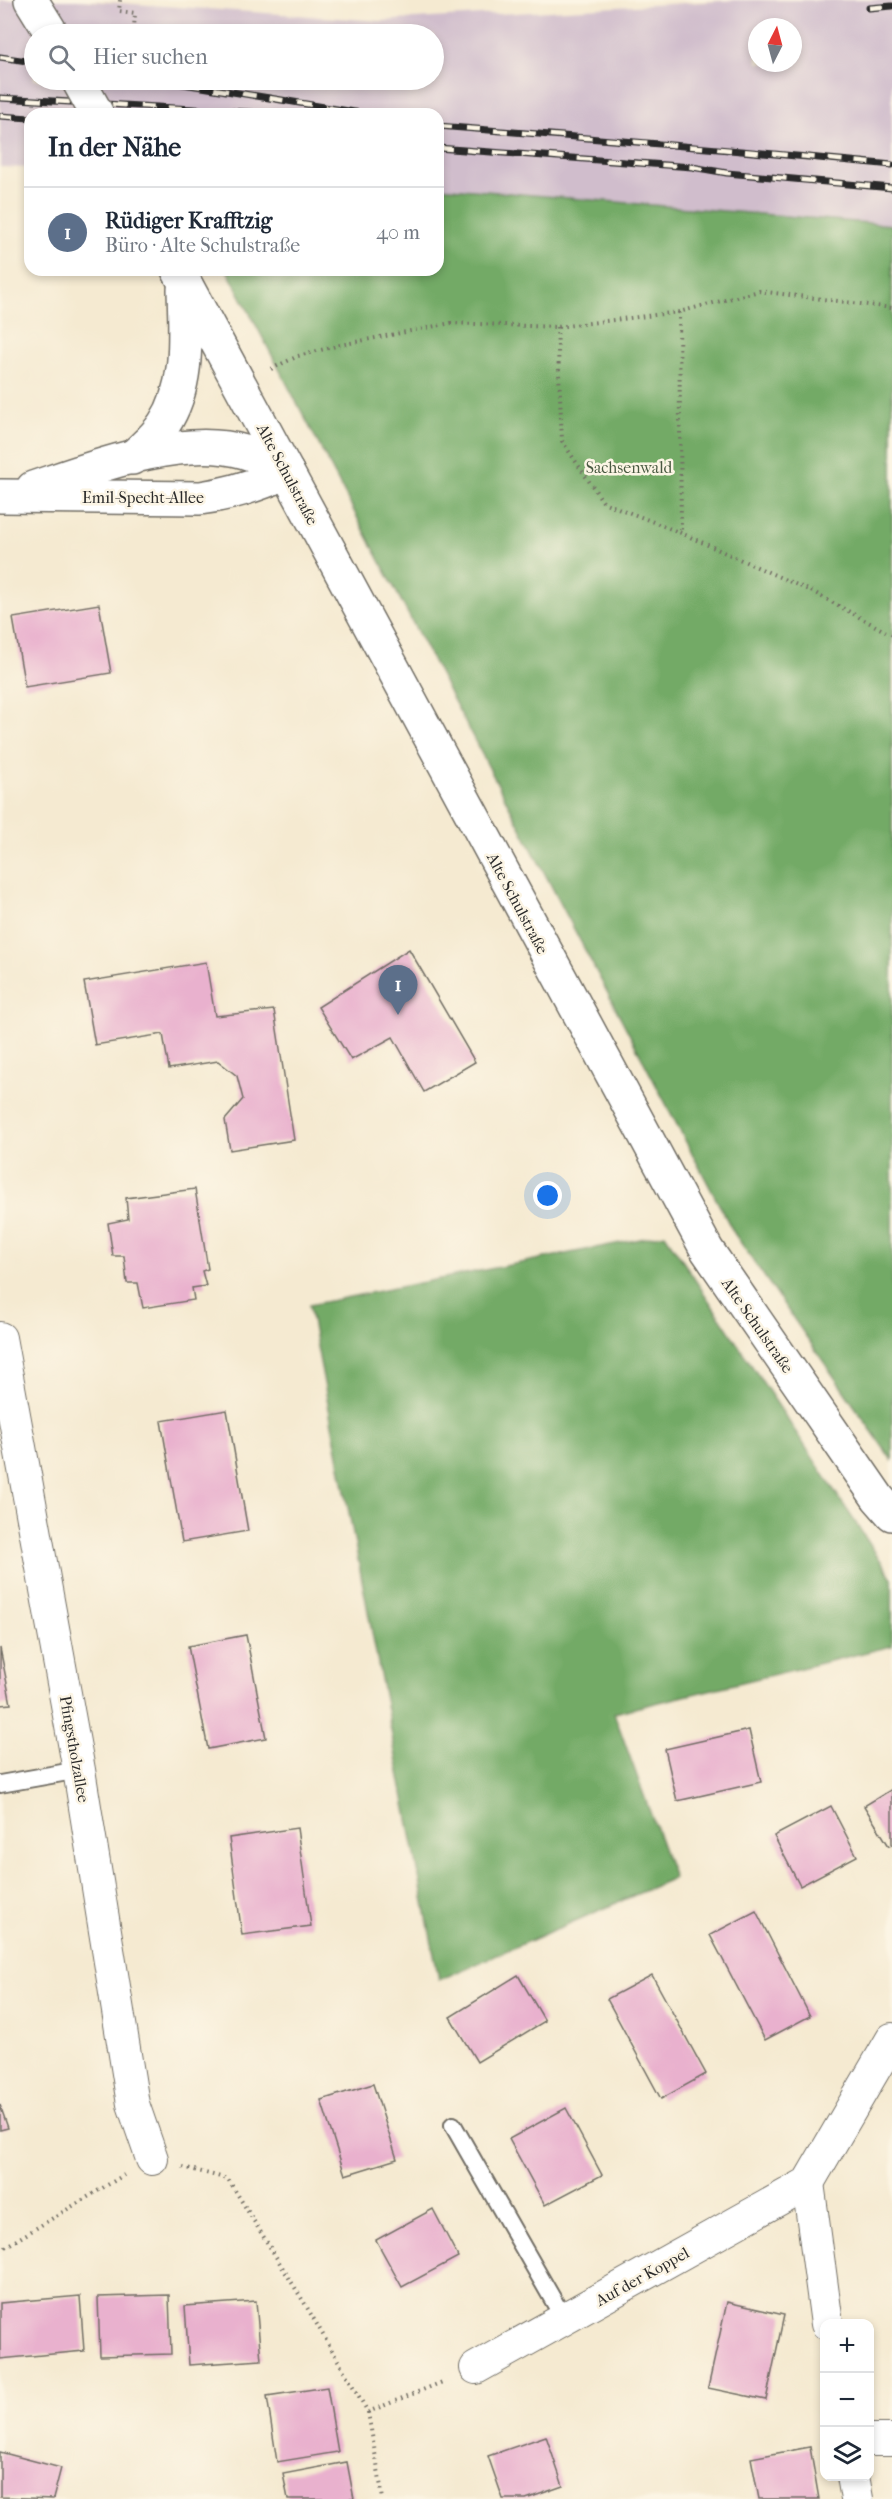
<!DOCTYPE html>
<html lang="de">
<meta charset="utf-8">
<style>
body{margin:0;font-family:"IM FELL French Canon",serif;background:#f6f6f7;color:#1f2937}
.controls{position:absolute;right:18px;bottom:18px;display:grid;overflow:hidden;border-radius:12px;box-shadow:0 3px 9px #0003}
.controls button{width:54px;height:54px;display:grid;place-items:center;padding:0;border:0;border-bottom:2px solid #e0e1e3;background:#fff;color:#1f2937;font:30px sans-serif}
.compass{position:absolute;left:748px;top:18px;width:54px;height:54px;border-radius:50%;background:#fff;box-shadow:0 3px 9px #0003;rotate:6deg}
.you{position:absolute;left:548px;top:1196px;width:21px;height:21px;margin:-15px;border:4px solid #fff;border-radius:50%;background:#1a73e8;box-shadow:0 0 0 9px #1a73e833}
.badge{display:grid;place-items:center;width:39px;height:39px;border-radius:50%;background:#7c3aed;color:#fff;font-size:20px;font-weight:700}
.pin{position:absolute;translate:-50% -50px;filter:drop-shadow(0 2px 3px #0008)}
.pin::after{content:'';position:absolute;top:32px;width:21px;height:18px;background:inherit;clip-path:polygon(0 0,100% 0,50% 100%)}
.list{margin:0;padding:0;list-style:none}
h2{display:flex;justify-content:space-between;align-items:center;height:78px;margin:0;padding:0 24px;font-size:26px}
h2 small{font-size:20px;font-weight:400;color:#747a83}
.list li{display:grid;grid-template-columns:39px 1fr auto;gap:18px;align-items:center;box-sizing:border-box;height:90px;padding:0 24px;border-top:2px solid #e0e1e3}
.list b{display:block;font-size:22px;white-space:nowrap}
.list p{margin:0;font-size:20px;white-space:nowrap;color:#747a83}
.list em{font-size:20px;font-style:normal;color:#747a83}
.icon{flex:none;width:33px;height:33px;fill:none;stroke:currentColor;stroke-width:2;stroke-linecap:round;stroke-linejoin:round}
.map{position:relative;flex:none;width:892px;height:2499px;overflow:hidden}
.search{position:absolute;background:#fff;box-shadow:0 3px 9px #0003;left:24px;top:24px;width:420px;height:66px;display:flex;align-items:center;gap:15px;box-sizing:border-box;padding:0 21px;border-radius:33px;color:#747a83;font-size:22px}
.panel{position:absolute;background:#fff;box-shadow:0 3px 9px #0003;left:24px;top:108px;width:420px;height:168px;border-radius:18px}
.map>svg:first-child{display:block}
</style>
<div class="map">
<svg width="892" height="2499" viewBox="0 0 892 2499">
<rect width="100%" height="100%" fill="#fcf5e5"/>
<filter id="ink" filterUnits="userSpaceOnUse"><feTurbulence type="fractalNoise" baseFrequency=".0167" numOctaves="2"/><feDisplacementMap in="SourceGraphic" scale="12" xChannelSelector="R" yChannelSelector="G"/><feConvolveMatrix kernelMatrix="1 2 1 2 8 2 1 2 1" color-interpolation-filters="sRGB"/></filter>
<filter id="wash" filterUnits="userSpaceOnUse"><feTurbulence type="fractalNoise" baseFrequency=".008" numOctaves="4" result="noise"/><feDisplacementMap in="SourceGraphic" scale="24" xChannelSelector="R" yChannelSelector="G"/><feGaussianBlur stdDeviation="1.35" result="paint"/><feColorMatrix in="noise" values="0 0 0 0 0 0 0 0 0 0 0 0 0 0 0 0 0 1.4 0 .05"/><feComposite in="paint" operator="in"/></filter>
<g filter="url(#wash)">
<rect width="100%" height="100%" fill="#f5ead1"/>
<path fill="#d0bdcc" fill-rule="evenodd" d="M0,0H77L381,21L735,0H892V226L438,187V114H30V168L0,167ZM757,27H793V63H757ZM34,34H434V80H34Z"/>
<g fill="#73aa66" stroke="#4f6a48" stroke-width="1.5">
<polygon points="438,187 892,225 892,1460 734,1233 227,270 438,270"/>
<polygon points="665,1234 892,1578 892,1646 614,1713 674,1878 439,1980 309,1305"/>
</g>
<g id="blocks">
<g fill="#e9b1ce">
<polygon points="99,604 111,673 25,687 13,618"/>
<polygon points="409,949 475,1062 424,1092 393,1037 351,1060 318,1007"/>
<polygon points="206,962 215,1016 274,1010 294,1140 230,1150 225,1120 243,1099 237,1076 218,1061 169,1069 163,1034 95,1045 84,982"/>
<polygon points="195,1189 208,1269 202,1271 206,1286 192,1288 194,1300 143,1308 138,1283 127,1283 124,1256 113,1256 108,1223 128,1219 126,1198"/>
<polygon points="227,1410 248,1531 182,1542 161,1421"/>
<polygon points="246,1635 266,1738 208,1749 188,1646"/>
<polygon points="0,1648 11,1704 0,1705"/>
<polygon points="749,1730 761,1782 677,1801 665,1749"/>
<polygon points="892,1789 892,1845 889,1846 864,1806"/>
<polygon points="831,1806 857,1856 800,1886 774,1836"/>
<polygon points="297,1828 311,1926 242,1935 229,1838"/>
<polygon points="756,1911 810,2016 765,2040 710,1935"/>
<polygon points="518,1975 545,2021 477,2062 450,2017"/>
<polygon points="652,1975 706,2074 661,2099 607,1999"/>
<polygon points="373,2084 397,2159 345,2175 321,2100"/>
<polygon points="0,2105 8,2128 0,2130"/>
<polygon points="566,2108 602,2175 545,2205 509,2139"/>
<polygon points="433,2209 458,2257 402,2287 376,2240"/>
<polygon points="169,2295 171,2354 100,2356 98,2297"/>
<polygon points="80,2296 84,2351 0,2359 0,2303"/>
<polygon points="256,2301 261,2360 189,2365 185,2306"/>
<polygon points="727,2302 784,2315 766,2400 708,2388"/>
<polygon points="327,2387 338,2452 277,2462 267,2396"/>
<polygon points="546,2436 563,2486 526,2499 503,2499 488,2456"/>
<polygon points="810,2447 819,2499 759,2499 751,2458"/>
<polygon points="0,2452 61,2468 53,2499 0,2497"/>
<polygon points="347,2462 354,2499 288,2499 283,2474"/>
</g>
</g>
</g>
<g filter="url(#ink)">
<use href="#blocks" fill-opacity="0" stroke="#726e65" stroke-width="1.5"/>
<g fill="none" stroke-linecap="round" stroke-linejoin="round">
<g stroke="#726e65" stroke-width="20">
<g id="lane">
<polyline points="0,1784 79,1770"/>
<polyline points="453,2125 564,2319"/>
</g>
</g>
<g stroke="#726e65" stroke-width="34">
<g id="street">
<polyline points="0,1338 79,1770 133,2104 152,2159"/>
<polyline points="808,2183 827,2324"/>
<polyline points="476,2368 808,2183 892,2039"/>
<polyline points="870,2440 892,2440"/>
<polyline points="853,2476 857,2499"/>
</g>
</g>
<g stroke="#726e65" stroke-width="36">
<g id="secondary">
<polyline points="31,0 52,34"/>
<polyline points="178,270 707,1250 878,1498 892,1514"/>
<path d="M132,458C143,447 156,437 164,424C190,385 185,334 184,289"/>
<path d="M33,488C92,468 182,433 245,452C260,456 273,464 287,472"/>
<path d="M0,496L200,498C231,494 258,485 287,472"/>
</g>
</g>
<g stroke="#726e65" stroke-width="4" stroke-dasharray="1.5 4.5" stroke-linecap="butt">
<polyline points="120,0 119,11 135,13 134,28"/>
<polyline points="679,312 681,533"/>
<polyline points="557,327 562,441 603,502 681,533 815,593 892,635"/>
<polyline points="271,369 298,356 340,345 451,323 557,327 679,312 759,291 892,308"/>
<polyline points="183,2167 228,2179 305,2304 368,2412 445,2381"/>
<polyline points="0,2250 124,2175"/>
<polyline points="368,2412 383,2499"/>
</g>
<use href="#lane" stroke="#fff" stroke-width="16"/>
<use href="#street" stroke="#fff" stroke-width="32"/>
<use href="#secondary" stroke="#fff" stroke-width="33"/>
<g stroke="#2b2b2b" stroke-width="7">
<g id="rail">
<polyline points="869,8 892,6"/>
<polyline points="0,57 34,62"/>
<polyline points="159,80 367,114"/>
<polyline points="0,98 282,114"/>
<polyline points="0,116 30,118"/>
<path d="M438,126C590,138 741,150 892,165"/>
<polyline points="438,148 692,167 727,173 892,188"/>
</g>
</g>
<use href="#rail" stroke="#fcf5e5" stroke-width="4.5" stroke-dasharray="14" stroke-linecap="butt"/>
<g stroke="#726e65" stroke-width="36" stroke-linecap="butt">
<polyline id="secondary-bridge" points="78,80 97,114"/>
</g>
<use href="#secondary-bridge" stroke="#fff" stroke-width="33"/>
</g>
</g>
<g text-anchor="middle" stroke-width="5" stroke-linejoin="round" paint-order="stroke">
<g font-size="16" fill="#495941" stroke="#fcf5e5">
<text x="629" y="473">Sachsenwald</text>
</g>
<g font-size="16" fill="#2b2b2b" stroke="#fcf5e5">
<text transform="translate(288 474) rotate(62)" y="6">Alte Schulstraße</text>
<text x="143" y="503">Emil-Specht-Allee</text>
<text transform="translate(518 903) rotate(62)" y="6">Alte Schulstraße</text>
<text transform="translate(758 1325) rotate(55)" y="6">Alte Schulstraße</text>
<text transform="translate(75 1749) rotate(80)" y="6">Pfingstholzallee</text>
<text transform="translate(642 2276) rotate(-29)" y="6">Auf der Koppel</text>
</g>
</g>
</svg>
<div class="controls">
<button>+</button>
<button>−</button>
<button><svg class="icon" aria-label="layers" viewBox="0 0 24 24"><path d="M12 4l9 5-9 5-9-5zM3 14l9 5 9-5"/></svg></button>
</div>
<svg class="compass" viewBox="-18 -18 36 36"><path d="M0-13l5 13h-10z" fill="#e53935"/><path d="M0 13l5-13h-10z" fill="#747a83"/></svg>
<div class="you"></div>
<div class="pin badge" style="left:398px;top:1015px;background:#5c6f8a">1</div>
<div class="search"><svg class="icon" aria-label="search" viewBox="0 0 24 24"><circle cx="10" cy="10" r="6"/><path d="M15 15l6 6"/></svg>Hier suchen</div>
<section class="panel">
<h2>In der Nähe<small></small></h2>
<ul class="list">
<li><span class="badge" style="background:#5c6f8a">1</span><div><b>Rüdiger Krafftzig</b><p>Büro · Alte Schulstraße</p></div><em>40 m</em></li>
</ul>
</section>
</div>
